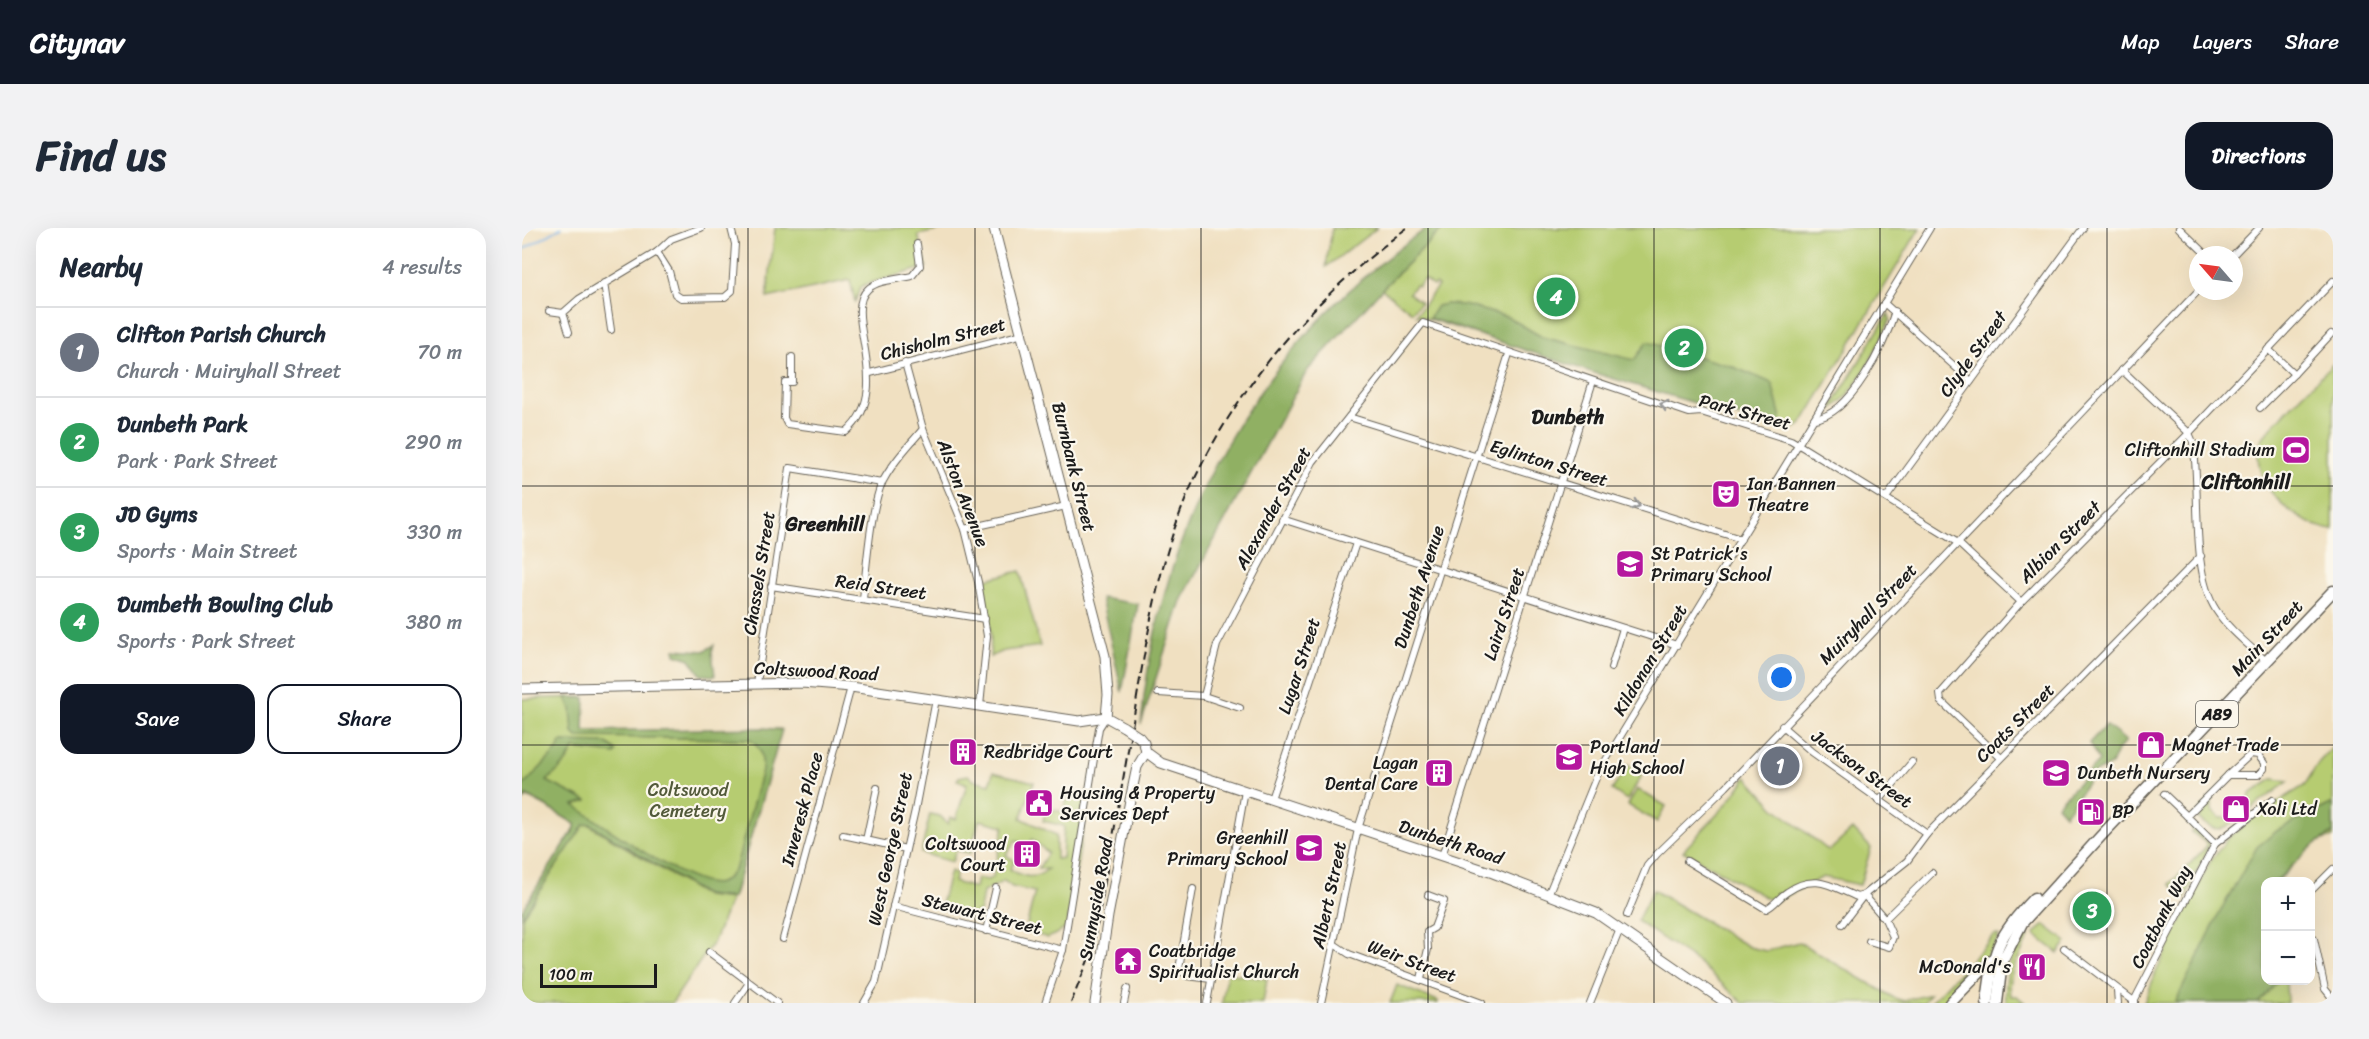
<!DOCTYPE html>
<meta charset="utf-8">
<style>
body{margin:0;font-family:Sriracha,sans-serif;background:#f2f2f3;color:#1f2937}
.controls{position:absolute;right:18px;bottom:18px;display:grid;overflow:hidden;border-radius:12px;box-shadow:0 6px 24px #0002}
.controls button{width:54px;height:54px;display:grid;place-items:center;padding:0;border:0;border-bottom:2px solid #e0e1e3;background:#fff;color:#1f2937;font:30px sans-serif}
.compass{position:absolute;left:1667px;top:18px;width:54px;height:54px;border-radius:50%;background:#fff;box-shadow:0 6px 24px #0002;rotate:298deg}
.scale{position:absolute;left:18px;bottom:15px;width:117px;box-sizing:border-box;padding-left:6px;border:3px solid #1c1c1c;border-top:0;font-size:16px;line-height:21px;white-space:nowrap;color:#1c1c1c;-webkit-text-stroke:4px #fbf7ec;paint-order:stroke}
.you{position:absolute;left:1260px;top:450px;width:21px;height:21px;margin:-15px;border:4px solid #fff;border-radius:50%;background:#1a73e8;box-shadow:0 0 0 9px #1a73e833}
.badge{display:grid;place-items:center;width:39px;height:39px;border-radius:50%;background:#111827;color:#fff;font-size:20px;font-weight:700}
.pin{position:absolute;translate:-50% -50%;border:3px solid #fff;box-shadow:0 2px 6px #0006}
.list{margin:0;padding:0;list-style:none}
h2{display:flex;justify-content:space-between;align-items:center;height:78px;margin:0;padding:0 24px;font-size:26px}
h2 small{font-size:20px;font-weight:400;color:#747a83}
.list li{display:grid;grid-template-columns:39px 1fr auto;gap:18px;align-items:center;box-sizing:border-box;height:90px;padding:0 24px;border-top:2px solid #e0e1e3}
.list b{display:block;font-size:22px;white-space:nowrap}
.list p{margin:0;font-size:20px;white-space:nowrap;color:#747a83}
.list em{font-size:20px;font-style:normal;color:#747a83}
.actions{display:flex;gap:12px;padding:18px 24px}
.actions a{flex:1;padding:14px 0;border:2px solid #111827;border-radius:18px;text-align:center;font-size:21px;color:#111827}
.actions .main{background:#111827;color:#fff}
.map{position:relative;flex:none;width:1811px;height:775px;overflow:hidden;border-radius:18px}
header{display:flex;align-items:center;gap:36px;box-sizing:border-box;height:84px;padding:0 30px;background:#111827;color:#fff}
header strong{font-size:28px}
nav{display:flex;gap:33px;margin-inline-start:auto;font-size:21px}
.intro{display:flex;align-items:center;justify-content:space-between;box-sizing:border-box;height:144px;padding:0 36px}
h1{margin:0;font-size:42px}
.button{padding:15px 27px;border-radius:18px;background:#111827;color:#fff;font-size:21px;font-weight:700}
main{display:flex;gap:36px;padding:0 36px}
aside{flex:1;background:#fff;border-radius:18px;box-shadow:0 6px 24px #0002}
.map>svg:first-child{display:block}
</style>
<header>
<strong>Citynav</strong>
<nav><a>Map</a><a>Layers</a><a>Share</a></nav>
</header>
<div class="intro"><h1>Find us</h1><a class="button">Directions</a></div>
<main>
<aside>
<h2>Nearby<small>4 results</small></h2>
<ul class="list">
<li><span class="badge" style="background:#6b7280">1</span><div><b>Clifton Parish Church</b><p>Church · Muiryhall Street</p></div><em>70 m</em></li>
<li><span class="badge" style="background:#2e9e5b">2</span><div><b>Dunbeth Park</b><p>Park · Park Street</p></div><em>290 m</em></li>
<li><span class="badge" style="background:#2e9e5b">3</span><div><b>JD Gyms</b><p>Sports · Main Street</p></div><em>330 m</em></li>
<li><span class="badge" style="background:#2e9e5b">4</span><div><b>Dumbeth Bowling Club</b><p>Sports · Park Street</p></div><em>380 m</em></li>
</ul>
<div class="actions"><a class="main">Save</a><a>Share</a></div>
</aside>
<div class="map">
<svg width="1811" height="775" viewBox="0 0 1811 775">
<rect width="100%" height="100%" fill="#fbf7ec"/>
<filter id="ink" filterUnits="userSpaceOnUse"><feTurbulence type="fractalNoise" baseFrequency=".0167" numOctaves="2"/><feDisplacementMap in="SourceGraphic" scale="12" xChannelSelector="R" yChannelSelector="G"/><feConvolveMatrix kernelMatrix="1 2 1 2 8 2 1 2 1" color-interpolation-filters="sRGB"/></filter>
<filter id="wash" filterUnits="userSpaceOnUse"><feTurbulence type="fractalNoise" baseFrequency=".008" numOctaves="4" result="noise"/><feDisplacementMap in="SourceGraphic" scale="24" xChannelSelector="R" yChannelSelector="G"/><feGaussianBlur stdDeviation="1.35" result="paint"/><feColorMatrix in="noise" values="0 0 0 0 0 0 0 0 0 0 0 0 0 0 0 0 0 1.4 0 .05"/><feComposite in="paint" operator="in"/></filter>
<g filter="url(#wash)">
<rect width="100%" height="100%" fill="#f0e0c1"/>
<g fill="#b6cc71" stroke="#697446" stroke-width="1.5" fill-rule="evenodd">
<polygon points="253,0 424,0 424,1 396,7 405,39 344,56 338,60 333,74 328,52 245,70"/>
<polygon points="810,0 855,0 804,39"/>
<polygon points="921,0 1398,0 1279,197 1266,203 894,87 916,58 913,56 911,58 902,51 896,58 893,57 887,65 899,74 890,84 860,61"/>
<path d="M1366,86L1368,91C1353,123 1338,162 1307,183Z"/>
<path d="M1811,136V302C1774,297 1724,255 1739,213C1743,202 1799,149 1811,136Z"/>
<polygon points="498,343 518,418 482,423 468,429 469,408 461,352"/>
<polygon points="62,469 60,504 259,501 212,667 184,666 61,593 183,668 209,671 192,713 150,775 0,775 0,686 56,595 5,569 0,574 0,471"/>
<polygon points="1811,519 1811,609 1792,615 1756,653 1744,654 1744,752 1764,753 1765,775 1622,775 1634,744 1688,634 1705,611 1733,588 1782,558 1797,534"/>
<polygon points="1106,537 1121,546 1105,572 1090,562"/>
<path d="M471,544L512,554L499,590L534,607V631L540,630L542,598L521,593L524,580L541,584L547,565L566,570L545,700L526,710L509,705L505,696L513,664L490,659L482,653L461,664L458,682L448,689L418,680L428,643L434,645L432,654L453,660L455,650L466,652L471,649L482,598L457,592L448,625L434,622L430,634L399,625L408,586L418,588L426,596L428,589L434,591L445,556L435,552L437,549L446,547L451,552L468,556ZM510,611L526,625L516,641H526C513,652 502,650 488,641L493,633L484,627L494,612L505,619Z"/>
<polygon points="1225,549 1252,579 1307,623 1331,601 1349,620 1338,657 1301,649 1252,674 1161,623 1203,578"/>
<path d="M1751,551L1767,553L1703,600C1692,603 1685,598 1677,591L1679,580L1690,572V583L1698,590L1712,589L1726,579L1728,566Z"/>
<polygon points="1115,561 1144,578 1135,594 1106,577"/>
<polygon points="1671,601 1688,616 1663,671 1648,656 1684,619 1684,615 1670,604"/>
<polygon points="1131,662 1227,719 1244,723 1277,714 1372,770 1382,773 1408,766 1401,775 1221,775 1177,735 1115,693"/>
<polygon points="1523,697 1545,714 1536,725 1512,706"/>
<path d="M1500,706L1507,709C1498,728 1485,745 1489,768H1495L1503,775H1484C1482,749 1487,728 1500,706Z"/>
<path d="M1473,707L1477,708C1466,736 1441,752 1424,775H1408Z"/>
<polygon points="705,745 745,751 741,775 700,775"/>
<polygon points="875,757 916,773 916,775 868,775"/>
</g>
<g fill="#90b063" stroke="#566640" stroke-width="1.5">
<path d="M905,0H921L860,61L785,143L659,373L619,496C638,289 735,119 905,0Z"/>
<polygon points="924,76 942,77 986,89 1020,109 1112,132 1125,114 1209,138 1250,155 1262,202 1069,144 907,90 915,78"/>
<polygon points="579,370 616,376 600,464"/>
<polygon points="192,417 190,424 193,448 179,447 168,431 153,426 153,421 182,423"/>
<path d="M44,469L63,470L62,503L242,500L260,502L211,670L183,667L68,596L62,597L0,689V682L53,600V596L5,567L0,572V559L36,521L39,514L85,515L94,523L93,526L52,521L43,536L25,553L65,573L52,577C76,593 172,664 198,655C205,652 210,645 214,639L240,542C241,529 239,519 228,511L55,509L51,505L49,481Z"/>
<polygon points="1584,497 1604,513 1595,523 1589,537 1572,545 1543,586 1535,577 1577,533 1567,515"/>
<polygon points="1811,575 1811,605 1792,617 1754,653 1744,654 1743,663 1740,667 1744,685 1744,752 1757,753 1736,775 1653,775 1700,680 1735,619 1756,602"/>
</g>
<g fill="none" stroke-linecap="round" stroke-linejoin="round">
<polyline stroke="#7cb5ec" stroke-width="2" points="0,22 39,0"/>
</g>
</g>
<g filter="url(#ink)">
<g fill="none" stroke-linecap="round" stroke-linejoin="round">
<g stroke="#666156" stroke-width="8">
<g id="street">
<polyline points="1657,0 1685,27"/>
<polyline points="135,24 147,43 153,66 159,70 203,69 210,63 213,16 209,0"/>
<polyline points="1711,27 1737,0"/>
<polyline points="82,55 89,102"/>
<polyline points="1362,75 1449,153"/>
<polyline points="27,83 41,85"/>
<polyline points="47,104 41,85 57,71 135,24 149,11 179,0"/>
<path d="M270,129V154H263L262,190L265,196L324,204C375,160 318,86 346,61C355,52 378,51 390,48L398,38L395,16"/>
<polyline points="383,135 401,201 443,301 456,354 465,408 458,478"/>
<path d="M1600,142L1667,205L1671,214C1679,261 1668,342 1694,382C1707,402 1728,418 1745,434"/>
<polyline points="348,145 501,106"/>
<polyline points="1772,146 1809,106"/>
<polyline points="1738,180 1772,146 1746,121"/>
<polyline points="827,189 1219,311"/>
<path d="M1292,191C1329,187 1363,116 1373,83"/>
<polyline points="1364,270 1561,0"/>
<polyline points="760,291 1155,417"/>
<polyline points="443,301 544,278"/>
<polyline points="249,358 463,391"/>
<path d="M341,371C344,343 349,275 361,253C372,233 387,217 401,201"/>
<polyline points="1089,440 1101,400"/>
<polyline points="235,455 268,240 360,255"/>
<polyline points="636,465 682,468"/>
<polyline points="718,480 682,468 695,417 791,234 901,95 1167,185 1179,184 1269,212 1436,315 1499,374"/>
<polyline points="1260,498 1290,524 1405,606"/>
<polygon points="1729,526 1736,527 1742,535 1742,541 1736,547 1706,547"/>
<polyline points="1479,530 1419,473 1418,466 1499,374 1667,205 1811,53"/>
<polyline points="355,560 344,612 384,621"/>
<polyline points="1642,566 1665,588"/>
<polyline points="749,571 834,315"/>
<polyline points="1357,573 1390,534"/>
<polyline points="321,607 344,612"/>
<polyline points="1693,616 1750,572"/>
<polyline points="920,628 1071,153"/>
<path d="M1165,633L1244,681C1253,677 1257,669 1265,664C1293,644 1310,659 1335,669L1342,667L1385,633L1405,606L1679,328"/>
<polyline points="671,661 657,741 665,748 689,751"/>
<polyline points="1788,664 1811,641"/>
<polyline points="1026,667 1076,545 1408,0"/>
<polyline points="371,678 541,722"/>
<polyline points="1105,687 1125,638 1135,626 1204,559 1676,63"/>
<polyline points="1320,696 1342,667 1363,691"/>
<polyline points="464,703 474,660"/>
<polyline points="1788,706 1792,711 1803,761 1811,771"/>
<polyline points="261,711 329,459"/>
<polyline points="1347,713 1367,719 1371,709 1363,691 1410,645"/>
<polyline points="812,716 827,726 960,775"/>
<polyline points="1542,720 1613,774"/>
<polyline points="187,724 255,775"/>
<polyline points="899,751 906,721 905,704 912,700 922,673 906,667"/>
<polyline points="1595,763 1596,775"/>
<polyline points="213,775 227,755"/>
<polyline points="342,775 354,754 393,582 414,471"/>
<polyline points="523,775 541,722 577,500 584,489"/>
<polyline points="602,775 605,761"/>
<polyline points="685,775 723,563"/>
<polyline points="799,775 836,601 987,126"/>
<polyline points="1068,775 1098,701"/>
<polyline points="1611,775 1693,616 1665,588 1706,547"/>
</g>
</g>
<g stroke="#666156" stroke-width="11">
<g id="secondary">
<polyline points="472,0 583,428 586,467 584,489"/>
<polyline points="0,461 280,455 329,459 557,493 584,489"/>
<polyline points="584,489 602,499"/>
<polyline points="624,524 639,535 971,645 1074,685 1204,775"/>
<polyline points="573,775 586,688 608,572 615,539 624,524 622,515 617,509"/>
</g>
</g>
<g stroke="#666156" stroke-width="13">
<g id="primary">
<polyline points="1428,775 1470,732"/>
<path d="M1465,775C1471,723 1475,708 1512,670"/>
<polyline points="1475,775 1480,734 1500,695 1578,609 1811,363"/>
</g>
</g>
<use href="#street" stroke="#fff" stroke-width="6"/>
<use href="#secondary" stroke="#fff" stroke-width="9"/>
<use href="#primary" stroke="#fff" stroke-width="10"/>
<path stroke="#1c1c1c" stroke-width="2" stroke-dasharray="9 4.5" stroke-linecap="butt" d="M549,775L571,720C585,643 599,565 612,487C626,404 638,319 677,242C726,144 797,66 885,0"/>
<g stroke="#666156" stroke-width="11" stroke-linecap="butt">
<polyline id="secondary-bridge" points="602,499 617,509"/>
</g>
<use href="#secondary-bridge" stroke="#fff" stroke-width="9"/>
</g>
<defs><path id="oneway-chevron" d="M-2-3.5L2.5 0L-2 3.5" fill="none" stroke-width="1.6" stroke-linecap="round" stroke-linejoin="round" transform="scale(1.5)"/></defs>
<g stroke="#999">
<use href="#oneway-chevron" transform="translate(1142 177) rotate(-162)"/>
<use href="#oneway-chevron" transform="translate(1114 277) rotate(18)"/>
</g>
</g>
<path fill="none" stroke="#1c1c1c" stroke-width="1.5" stroke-opacity="0.55" d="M226,0V775M453,0V775M679,0V775M906,0V775M1132,0V775M1358,0V775M1585,0V775M0,258H1811M0,517H1811"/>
<defs>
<g id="stadium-square" transform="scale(1.5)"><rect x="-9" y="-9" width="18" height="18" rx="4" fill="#b5179e" stroke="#fbf7ec"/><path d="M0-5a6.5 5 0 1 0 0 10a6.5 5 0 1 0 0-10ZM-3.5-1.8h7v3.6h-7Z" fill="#fff"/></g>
<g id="theatre-square" transform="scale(1.5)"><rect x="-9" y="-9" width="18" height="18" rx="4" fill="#b5179e" stroke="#fbf7ec"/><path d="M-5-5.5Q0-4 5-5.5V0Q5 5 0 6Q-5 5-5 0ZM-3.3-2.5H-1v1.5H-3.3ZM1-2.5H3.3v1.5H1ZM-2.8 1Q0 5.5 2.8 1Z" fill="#fff"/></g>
<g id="school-square" transform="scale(1.5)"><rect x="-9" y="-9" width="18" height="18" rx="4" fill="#b5179e" stroke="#fbf7ec"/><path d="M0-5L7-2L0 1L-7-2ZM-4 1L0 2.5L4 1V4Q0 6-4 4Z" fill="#fff"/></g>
<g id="shop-square" transform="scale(1.5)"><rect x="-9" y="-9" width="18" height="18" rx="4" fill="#b5179e" stroke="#fbf7ec"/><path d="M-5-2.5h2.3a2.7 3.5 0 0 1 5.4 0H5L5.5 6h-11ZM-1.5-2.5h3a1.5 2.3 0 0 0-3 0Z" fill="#fff"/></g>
<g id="building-square" transform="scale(1.5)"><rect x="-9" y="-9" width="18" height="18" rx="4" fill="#b5179e" stroke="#fbf7ec"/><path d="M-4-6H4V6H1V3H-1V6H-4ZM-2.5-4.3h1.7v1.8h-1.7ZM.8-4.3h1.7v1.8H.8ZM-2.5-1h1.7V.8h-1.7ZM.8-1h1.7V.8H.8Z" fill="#fff"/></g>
<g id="civic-square" transform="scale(1.5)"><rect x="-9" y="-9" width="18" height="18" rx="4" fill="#b5179e" stroke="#fbf7ec"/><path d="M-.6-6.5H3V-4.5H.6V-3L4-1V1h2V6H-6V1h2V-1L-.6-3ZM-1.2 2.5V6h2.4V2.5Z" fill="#fff"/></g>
<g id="fuel-square" transform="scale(1.5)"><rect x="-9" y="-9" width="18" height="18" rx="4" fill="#b5179e" stroke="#fbf7ec"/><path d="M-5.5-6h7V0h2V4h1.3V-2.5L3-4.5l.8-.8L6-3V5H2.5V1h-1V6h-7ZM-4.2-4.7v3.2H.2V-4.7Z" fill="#fff"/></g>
<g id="temple-square" transform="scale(1.5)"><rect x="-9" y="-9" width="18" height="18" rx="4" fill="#b5179e" stroke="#fbf7ec"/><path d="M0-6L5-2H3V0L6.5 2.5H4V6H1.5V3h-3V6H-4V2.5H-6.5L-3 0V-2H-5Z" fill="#fff"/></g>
<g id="restaurant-square" transform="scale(1.5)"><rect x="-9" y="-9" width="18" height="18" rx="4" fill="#b5179e" stroke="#fbf7ec"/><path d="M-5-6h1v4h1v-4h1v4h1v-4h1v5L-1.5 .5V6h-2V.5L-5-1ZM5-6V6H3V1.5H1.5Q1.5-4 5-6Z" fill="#fff"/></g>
</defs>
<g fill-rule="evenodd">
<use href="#stadium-square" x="1774" y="222"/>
<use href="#theatre-square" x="1204" y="266"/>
<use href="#school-square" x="1108" y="336"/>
<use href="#shop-square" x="1629" y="517"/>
<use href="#building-square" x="441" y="524"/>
<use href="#school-square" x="1047" y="529"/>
<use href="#building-square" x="917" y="545"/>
<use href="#school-square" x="1534" y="545"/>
<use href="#civic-square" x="517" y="575"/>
<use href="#shop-square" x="1714" y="581"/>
<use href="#fuel-square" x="1569" y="584"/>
<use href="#school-square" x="787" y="620"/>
<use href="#building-square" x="505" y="626"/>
<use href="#temple-square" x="606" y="733"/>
<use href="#restaurant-square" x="1510" y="739"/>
</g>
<g text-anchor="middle" stroke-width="4.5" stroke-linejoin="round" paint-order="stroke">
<rect fill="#fbf7ec" stroke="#5f5e5a" stroke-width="1.5" x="1674" y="473" width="42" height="26" rx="4.5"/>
<g font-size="16" font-weight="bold" fill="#1c1c1c">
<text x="1695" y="492">A89</text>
</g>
<g font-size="18" fill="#1c1c1c" stroke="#fbf7ec">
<text transform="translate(421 111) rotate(-14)" y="6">Chisholm Street</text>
<text transform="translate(1451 126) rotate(-54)" y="6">Clyde Street</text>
<text transform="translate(1223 184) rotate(15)" y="6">Park Street</text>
<text transform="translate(1027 235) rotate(17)" y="6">Eglinton Street</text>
<text transform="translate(552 239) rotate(76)" y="6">Burnbank Street</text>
<text transform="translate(441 265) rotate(69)" y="6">Alston Avenue</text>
<text transform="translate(751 280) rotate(-61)" y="6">Alexander Street</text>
<text transform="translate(1538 314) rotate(-45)" y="6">Albion Street</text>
<text transform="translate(237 345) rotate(-81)" y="6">Chassels Street</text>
<text transform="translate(359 359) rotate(8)" y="6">Reid Street</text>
<text transform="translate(897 359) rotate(-72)" y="6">Dunbeth Avenue</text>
<text transform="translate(982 386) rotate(-72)" y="6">Laird Street</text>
<text transform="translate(1346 386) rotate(-46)" y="6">Muiryhall Street</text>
<text transform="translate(1745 410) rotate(-47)" y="6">Main Street</text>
<text transform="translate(1128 432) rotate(-59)" y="6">Kildonan Street</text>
<text transform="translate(777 438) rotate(-72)" y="6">Lugar Street</text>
<text transform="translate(294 443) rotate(3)" y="6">Coltswood Road</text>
<text transform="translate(1493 495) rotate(-45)" y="6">Coats Street</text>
<text transform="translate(1340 541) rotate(36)" y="6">Jackson Street</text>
<text transform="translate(280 581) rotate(-75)" y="6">Inveresk Place</text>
<text transform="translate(929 614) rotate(18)" y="6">Dunbeth Road</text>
<text transform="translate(368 621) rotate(-78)" y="6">West George Street</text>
<text transform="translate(807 667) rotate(-78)" y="6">Albert Street</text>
<text transform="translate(574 671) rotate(-80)" y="6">Sunnyside Road</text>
<text transform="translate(460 686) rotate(14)" y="6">Stewart Street</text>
<text transform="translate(1639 689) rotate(-63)" y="6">Coatbank Way</text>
<text transform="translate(890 733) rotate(20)" y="6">Weir Street</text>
</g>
<g font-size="18" fill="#1c1c1c" stroke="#fbf7ec" text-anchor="start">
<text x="1753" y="228" text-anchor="end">Cliftonhill Stadium</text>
<text x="1225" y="262">Ian Bannen<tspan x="1225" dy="21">Theatre</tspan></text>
<text x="1129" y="332">St Patrick's<tspan x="1129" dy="21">Primary School</tspan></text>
<text x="1650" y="523">Magnet Trade</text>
<text x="1068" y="525">Portland<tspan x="1068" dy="21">High School</tspan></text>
<text x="462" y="530">Redbridge Court</text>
<text x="896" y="541" text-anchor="end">Lagan<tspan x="896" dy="21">Dental Care</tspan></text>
<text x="1555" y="551">Dunbeth Nursery</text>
<text x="538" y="571">Housing &amp; Property<tspan x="538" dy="21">Services Dept</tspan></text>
<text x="1735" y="587">Xoli Ltd</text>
<text x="1590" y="590">BP</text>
<text x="766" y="616" text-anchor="end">Greenhill<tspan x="766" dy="21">Primary School</tspan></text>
<text x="484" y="622" text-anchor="end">Coltswood<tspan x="484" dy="21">Court</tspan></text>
<text x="627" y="729">Coatbridge<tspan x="627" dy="21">Spiritualist Church</tspan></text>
<text x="1489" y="745" text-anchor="end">McDonald's</text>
</g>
<g font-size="18" fill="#525a3a" stroke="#fbf7ec">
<text x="166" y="568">Coltswood<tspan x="166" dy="21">Cemetery</tspan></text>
</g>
<g font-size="20" font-weight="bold" fill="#1c1c1c" stroke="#fbf7ec">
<text x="1046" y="196">Dunbeth</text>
<text x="1724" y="261">Cliftonhill</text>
<text x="303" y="303">Greenhill</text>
</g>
</g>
</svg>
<div class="controls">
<button>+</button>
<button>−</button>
</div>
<svg class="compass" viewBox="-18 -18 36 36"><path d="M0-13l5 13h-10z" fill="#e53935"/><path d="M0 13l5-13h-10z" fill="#747a83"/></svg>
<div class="scale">100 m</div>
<div class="you"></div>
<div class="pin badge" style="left:1258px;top:538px;background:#6b7280">1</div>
<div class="pin badge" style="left:1162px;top:120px;background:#2e9e5b">2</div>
<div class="pin badge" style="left:1570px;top:683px;background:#2e9e5b">3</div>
<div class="pin badge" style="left:1034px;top:69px;background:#2e9e5b">4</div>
</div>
</main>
